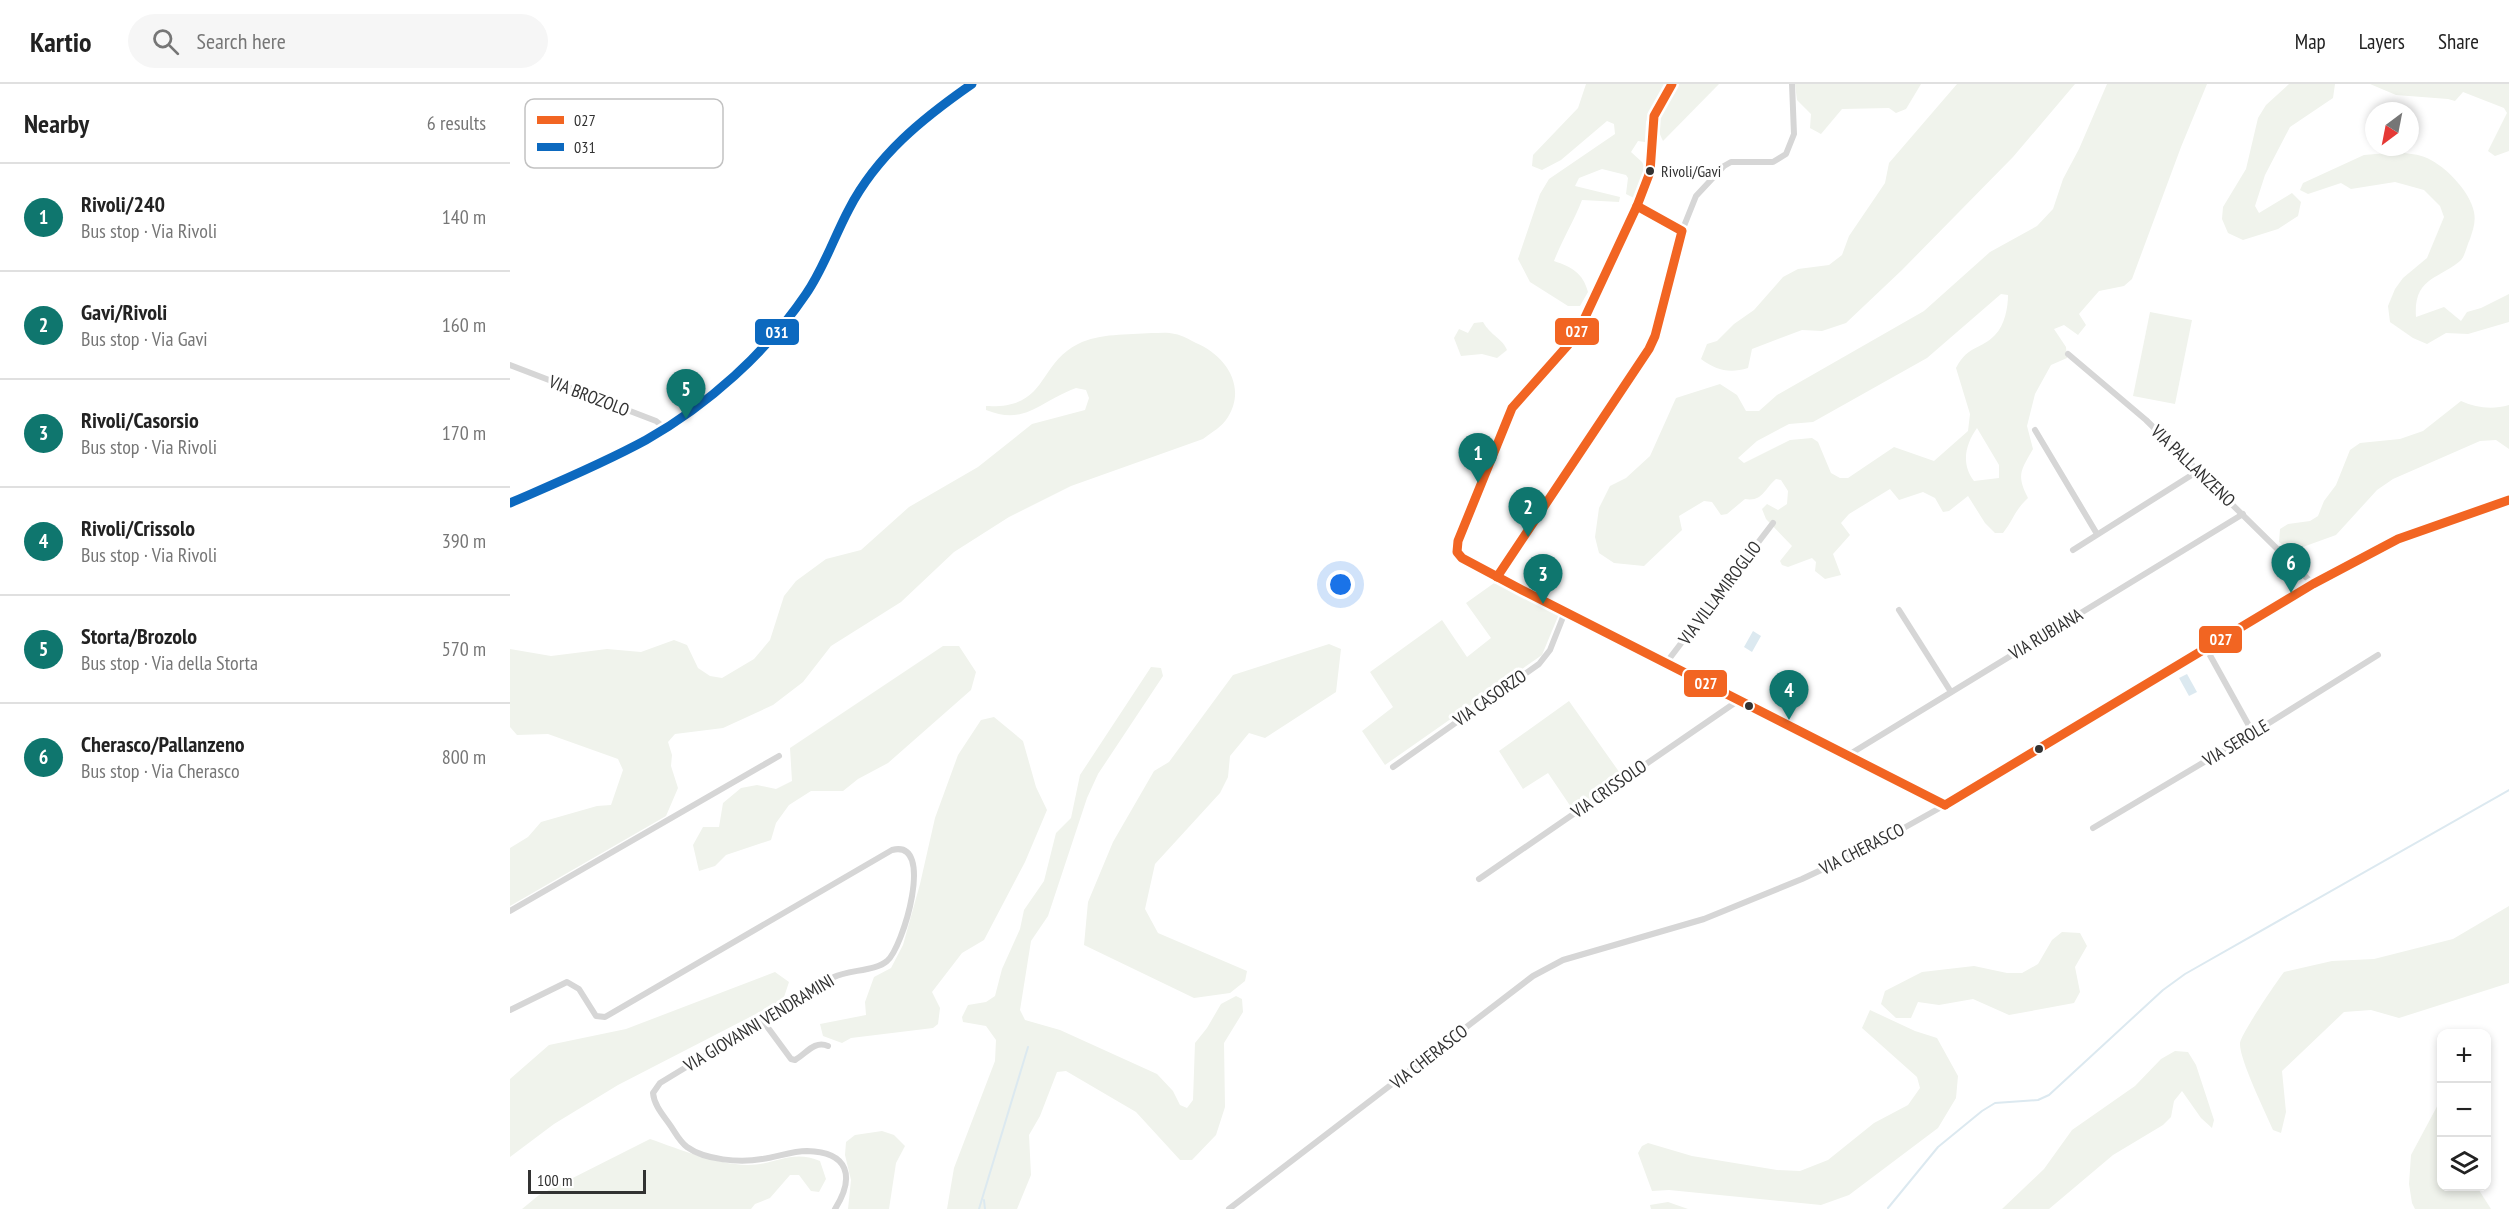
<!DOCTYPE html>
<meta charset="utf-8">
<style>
body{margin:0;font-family:"PT Sans Narrow",sans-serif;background:#f6f6f6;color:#222}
.controls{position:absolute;right:18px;bottom:18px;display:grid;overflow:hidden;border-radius:12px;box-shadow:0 3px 9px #0003}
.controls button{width:54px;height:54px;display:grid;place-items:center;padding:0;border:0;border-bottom:2px solid #e0e0e0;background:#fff;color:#222;font:30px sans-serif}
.compass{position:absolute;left:1855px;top:18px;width:54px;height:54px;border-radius:50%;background:#fff;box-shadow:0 3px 9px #0003;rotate:212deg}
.scale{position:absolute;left:18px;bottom:15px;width:118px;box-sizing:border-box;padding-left:6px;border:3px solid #323232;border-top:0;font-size:16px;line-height:21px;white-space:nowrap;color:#323232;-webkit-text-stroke:4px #fff;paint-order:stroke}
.you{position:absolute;left:831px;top:501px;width:21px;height:21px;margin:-15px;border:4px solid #fff;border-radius:50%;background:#1a73e8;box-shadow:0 0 0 9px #1a73e833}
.badge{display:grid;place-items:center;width:39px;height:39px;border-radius:50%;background:#0f766e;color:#fff;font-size:20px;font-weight:700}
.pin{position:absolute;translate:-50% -50px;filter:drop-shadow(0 2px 3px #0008)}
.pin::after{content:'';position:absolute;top:32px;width:21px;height:18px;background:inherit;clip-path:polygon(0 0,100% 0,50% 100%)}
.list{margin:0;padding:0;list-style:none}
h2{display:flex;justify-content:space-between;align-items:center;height:78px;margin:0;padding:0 24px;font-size:26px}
h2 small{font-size:20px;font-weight:400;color:#767676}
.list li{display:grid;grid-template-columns:39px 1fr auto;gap:18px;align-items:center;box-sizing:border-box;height:108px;padding:0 24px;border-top:2px solid #e0e0e0}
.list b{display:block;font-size:22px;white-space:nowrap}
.list p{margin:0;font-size:20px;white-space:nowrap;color:#767676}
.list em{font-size:20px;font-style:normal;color:#767676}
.icon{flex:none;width:33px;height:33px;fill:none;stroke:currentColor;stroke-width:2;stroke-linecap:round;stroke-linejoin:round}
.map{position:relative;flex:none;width:1999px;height:1125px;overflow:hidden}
header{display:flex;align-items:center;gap:36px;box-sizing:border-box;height:84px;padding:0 30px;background:#fff;border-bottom:2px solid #e0e0e0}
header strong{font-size:28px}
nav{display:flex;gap:33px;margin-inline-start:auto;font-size:21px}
.search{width:420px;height:54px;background:#f6f6f6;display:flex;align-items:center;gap:15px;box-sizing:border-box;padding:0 21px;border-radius:33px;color:#767676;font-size:22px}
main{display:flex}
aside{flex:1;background:#fff}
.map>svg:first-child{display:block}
</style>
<header>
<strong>Kartio</strong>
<div class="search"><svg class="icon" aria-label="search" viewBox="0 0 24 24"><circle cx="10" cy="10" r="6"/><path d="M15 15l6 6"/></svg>Search here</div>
<nav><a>Map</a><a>Layers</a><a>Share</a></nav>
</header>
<main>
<aside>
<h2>Nearby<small>6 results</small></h2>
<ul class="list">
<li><span class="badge">1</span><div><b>Rivoli/240</b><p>Bus stop · Via Rivoli</p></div><em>140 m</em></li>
<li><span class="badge">2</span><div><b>Gavi/Rivoli</b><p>Bus stop · Via Gavi</p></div><em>160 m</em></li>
<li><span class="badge">3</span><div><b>Rivoli/Casorsio</b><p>Bus stop · Via Rivoli</p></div><em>170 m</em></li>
<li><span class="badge">4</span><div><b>Rivoli/Crissolo</b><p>Bus stop · Via Rivoli</p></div><em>390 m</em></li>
<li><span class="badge">5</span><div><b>Storta/Brozolo</b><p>Bus stop · Via della Storta</p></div><em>570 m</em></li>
<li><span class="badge">6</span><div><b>Cherasco/Pallanzeno</b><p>Bus stop · Via Cherasco</p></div><em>800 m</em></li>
</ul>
</aside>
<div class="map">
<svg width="1999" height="1125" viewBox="0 0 1999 1125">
<rect width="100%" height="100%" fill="#fff"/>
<g fill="#f0f3ec" fill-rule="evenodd">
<path d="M1076,0H1154L1136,38L1135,58L1128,57L1121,68L1132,78L1136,86L1126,115L1116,110L1118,94L1116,91L1092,85L1069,94L1065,102L1110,113L1109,118L1072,116C1064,137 1052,156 1044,177C1062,183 1073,189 1078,208L1070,222H1058L1020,198L1008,175L1030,110L1039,95L1105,50L1104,40L1097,37L1051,76L1032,86L1022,82L1023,71L1068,24Z"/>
<path d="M1167,0H1209L1153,57C1140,30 1151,21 1167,0Z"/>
<polygon points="1285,0 1411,0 1396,25 1386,29 1379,24 1332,25 1311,50 1300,44 1301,30 1287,16"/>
<path d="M1447,0H1565L1503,73L1392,186L1336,239L1312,247L1292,246L1242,265L1238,284C1219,290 1206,286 1191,275L1197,260L1207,257L1224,240L1244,226L1273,193L1288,185L1319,181L1332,171L1339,152L1375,99L1379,79Z"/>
<path d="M1597,0H1697L1671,63L1622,195L1614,202L1589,207L1569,230L1576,241L1568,251L1554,241L1544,245L1556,263L1557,274L1541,281L1525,310L1517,342L1523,365C1511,386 1506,391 1518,414C1504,427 1504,435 1493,449H1485L1475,439L1458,412L1439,427L1433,428L1425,414L1413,408L1389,416L1380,405L1339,430L1331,439L1340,451L1323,470L1331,491L1315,495L1305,487L1306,478L1302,474L1278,483L1272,481L1270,477L1282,462L1256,435L1252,425L1257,420L1268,426L1277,420L1278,407L1271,396L1266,395C1254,405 1253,418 1235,415L1217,430L1211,431L1202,418L1194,417L1169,432L1172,446L1134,482L1104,479L1089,469L1085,453L1089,424L1100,402L1116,394L1140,372L1166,314L1210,300L1227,311L1236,327H1249L1267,311L1414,227L1480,168L1527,142L1543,125L1553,95L1569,65ZM1491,210L1498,211C1498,223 1495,241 1485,251C1471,266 1459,260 1446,284L1460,330L1458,347L1424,377L1384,363L1338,394H1330L1321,389L1308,358L1302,354L1280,356L1234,379L1228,374L1247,357L1279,340L1303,338L1417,274ZM1467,344L1489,381V394L1464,397C1451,380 1455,361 1467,344Z"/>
<polygon points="1779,0 1825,0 1823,14 1780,43 1755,91 1745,122 1749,129 1782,109 1791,118 1788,132 1768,145 1733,156 1718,149 1712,135 1713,123 1736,85 1748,34 1756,21"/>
<polygon points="1860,0 1999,0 1999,67 1985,72 1978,67 1997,29 1994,24 1953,8 1945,17 1938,15 1886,11"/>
<path d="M1889,68C1898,70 1909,70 1917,74C1935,82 1960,107 1964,128C1966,138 1963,146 1960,155C1957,161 1955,172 1951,176C1930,195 1903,193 1906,233L1934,223L1951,237L1957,228L1971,224L1999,210V238L1958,250L1936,249L1917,260L1903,254L1880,238L1878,222L1885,205L1893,194L1917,174L1934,133L1930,122L1914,106L1885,98L1841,105L1831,99L1798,110L1790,106L1793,99L1854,71Z"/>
<polygon points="1640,228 1682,236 1665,320 1623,312"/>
<path d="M973,238C980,251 993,255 997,266L987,274L972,270L951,272L944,254L949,245L958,249L964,239Z"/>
<path d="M642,249C649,249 658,248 665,250C672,251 680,256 686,259C715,271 737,302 718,333C712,343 702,348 693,355L561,402L499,433L444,468L391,518L321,562L293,598L263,621L213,644L165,650L158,658L162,671L161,682L168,704L156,732L0,822V764L18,753L31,738L87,722L101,721L113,686L108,675L38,650L7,651L0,643V565L41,572L97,565L131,568L164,556L177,561L188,584L200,592L212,594L244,575L260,556L274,512L286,497L316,475L351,466L399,423L468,383L522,340L575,326L579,314L576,306L566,304C530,317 516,342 476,326V322C539,325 526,281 568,260C590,249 617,251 642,249Z"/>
<path d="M1951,317C1967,324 1982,326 1999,321V365L1986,356L1970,357L1883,395L1867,406L1826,451L1790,464L1779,466L1769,458L1770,445L1778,440L1800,437L1808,432L1814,417L1826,401L1840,366L1850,359L1890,355L1913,347Z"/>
<polygon points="987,497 1049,530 1032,571 875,681 852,647 883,623 860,588 932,536 957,573 981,554 956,519"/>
<polygon points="819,560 831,565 826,608 755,654 739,649 720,672 718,693 710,709 645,780 635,825 648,849 737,887 735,897 720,909 684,914 574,861 578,818 603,758 644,687 659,678 723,591"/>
<polygon points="433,562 449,562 466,588 461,606 378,679 348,695 333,707 301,707 279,721 266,739 261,756 216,771 205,782 189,787 183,761 193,743 209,743 213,719 231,704 247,701 266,705 282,697 280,664"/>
<polygon points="641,583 651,584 653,592 588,690 577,714 538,832 521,857 510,926 515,936 550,946 647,990 663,1007 670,1021 677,1024 683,1016 685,959 697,944 711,920 726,912 732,915 733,928 714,959 715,1023 706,1051 682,1076 670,1076 626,1028 556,987 547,988 530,1032 519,1051 521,1091 507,1125 437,1125 444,1084 485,977 486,956 476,942 453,938 452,933 458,921 476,918 485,912 492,885 510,845 514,826 534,797 546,749 561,734 570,691"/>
<polygon points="1059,617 1112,692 1063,726 1038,689 1013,705 989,667"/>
<polygon points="484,633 513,657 526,703 537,726 515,778 474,856 452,869 422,908 430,924 428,940 423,944 341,954 332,959 313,952 310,940 356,931 355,918 364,893 381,884 393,861 410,800 425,734 448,671 471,636"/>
<path d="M1999,822V899L1889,934L1861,926L1834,928L1772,987L1776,1028L1771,1049L1763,1046C1756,1029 1729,975 1730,959C1731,950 1767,897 1774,888L1822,877L1864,875L1943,855Z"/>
<polygon points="1552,848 1570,849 1577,862 1565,883 1570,908 1564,919 1499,931 1463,915 1429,921 1408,918 1401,934 1386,934 1371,920 1375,907 1412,888 1464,882 1497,889 1512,889 1528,880 1542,856"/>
<polygon points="265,888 279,898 273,916 108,1001 44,1040 0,1073 0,995 39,961 116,945"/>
<polygon points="1360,926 1405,947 1427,954 1448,992 1446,1014 1428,1044 1339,1111 1311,1121 1159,1106 1142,1107 1128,1069 1132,1062 1138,1059 1182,1072 1267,1086 1290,1087 1318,1076 1364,1039 1398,1021 1410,1004 1407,993 1352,944"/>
<polygon points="1665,967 1678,968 1686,981 1704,1036 1702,1044 1691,1034 1672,1007 1664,1017 1661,1033 1653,1041 1603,1071 1539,1125 1492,1125 1534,1085 1562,1046 1625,1002 1651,975"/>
<polygon points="1931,1015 1932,1102 1967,1103 1981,1125 1905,1125 1902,1119 1899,1100 1901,1071"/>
<polygon points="372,1047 384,1051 395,1062 386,1079 379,1125 338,1125 341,1096 335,1071 336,1058 345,1051"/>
<path d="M140,1055C172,1066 204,1080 238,1081C265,1081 282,1065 310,1077L316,1095L309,1108L301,1107L289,1091H280L260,1114L245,1120L241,1125H12L29,1111Z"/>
<polygon points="1158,1118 1178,1125 1141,1125 1140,1121"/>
</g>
<g fill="#dce9f0">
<polygon points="1243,547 1251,552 1242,568 1234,563"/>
<polygon points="1677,590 1687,608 1679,612 1669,594"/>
</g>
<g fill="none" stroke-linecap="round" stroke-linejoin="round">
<g stroke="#dce9f0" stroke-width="2">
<polyline points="474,1116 475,1125"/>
<polyline points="1378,1124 1428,1063 1472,1027 1485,1019 1528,1016 1539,1011 1653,906 1675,890 1999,706"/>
<polyline points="469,1125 518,963"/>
</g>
<g stroke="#d6d6d6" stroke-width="6">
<path d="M1162,0C1152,14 1143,27 1142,44C1141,59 1144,73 1140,88L1127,122L1071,242L1058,261L1002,324L948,457L947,468L952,474C1111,561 1276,635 1435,721"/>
<polyline points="1172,147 1186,112 1214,82 1221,78 1263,78 1276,70 1284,50 1282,0"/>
<polyline points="1558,270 1636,336 1803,500"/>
<polyline points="0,281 146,337 156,345"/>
<polyline points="1525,346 1587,450"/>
<polyline points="1563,466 1688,387"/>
<polyline points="987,493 1139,265 1145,252 1172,147 1127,122"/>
<polyline points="1389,526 1441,608"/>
<polyline points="1696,564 1743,649"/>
<polyline points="1156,579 1263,439"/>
<polyline points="1340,670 1733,430"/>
<polyline points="883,683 1029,580 1040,566 1055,528"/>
<polyline points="1583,744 1743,649 1868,571"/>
<polyline points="969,795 1229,616"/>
<polyline points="0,827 269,672"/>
<path d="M0,926L57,898L69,905L86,932L95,933L382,766C426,754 393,864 377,877C366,887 338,886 324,893L150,999L143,1009C144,1021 153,1031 160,1041C165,1048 169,1057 177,1063C195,1076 230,1079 252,1075C267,1073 282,1067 297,1067C339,1068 345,1093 325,1125"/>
<path d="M253,937L281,975L285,976C296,970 304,956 318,962"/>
<polyline points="719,1125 1023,892 1053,876 1194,835 1292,795 1358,764 1435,721 1803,500 1888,455 1999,416"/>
</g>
<path stroke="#cfcfcf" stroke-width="9" d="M0,419C45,399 93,380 136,356C195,324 247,274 288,221C311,192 323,158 339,125C367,70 412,34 462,0"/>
<g stroke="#fff" stroke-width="14">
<g id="bus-1">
<polyline points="1162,0 1144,32 1140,88 1127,122 1071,242 1058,261 1002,324 948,457 947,468 952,474 1012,506 1435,721"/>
<polyline points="987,493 1139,265 1145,252 1172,147 1127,122"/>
<polyline points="1435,721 1803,500 1888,455 1999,416"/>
</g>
</g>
<g stroke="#fff" stroke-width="14">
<path id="bus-2" d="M0,419C46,399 92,380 136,356C198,321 256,269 296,210C314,184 324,153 339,125C367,71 413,34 462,0"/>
</g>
<use href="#bus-1" stroke="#f26522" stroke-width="9"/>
<use href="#bus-2" stroke="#0c69bf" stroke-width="9"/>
</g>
<g fill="#323232" stroke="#fff" stroke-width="2">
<circle cx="1140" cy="87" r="5"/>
<circle cx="1239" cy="622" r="5"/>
<circle cx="1529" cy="665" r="5"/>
</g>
<g text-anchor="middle" stroke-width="6" stroke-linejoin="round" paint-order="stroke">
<g font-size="16" fill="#323232" stroke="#fff" text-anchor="start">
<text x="1151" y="93">Rivoli/Gavi</text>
</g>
<g font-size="18" fill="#323232" stroke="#fff">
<text transform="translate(79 312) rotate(21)" y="6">VIA BROZOLO</text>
<text transform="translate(1683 382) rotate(44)" y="6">VIA PALLANZENO</text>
<text transform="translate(1210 509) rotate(-53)" y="6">VIA VILLAMIROGLIO</text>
<text transform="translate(1536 550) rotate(-31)" y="6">VIA RUBIANA</text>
<text transform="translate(980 614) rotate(-35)" y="6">VIA CASORZO</text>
<text transform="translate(1726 659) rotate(-31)" y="6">VIA SEROLE</text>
<text transform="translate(1099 705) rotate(-35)" y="6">VIA CRISSOLO</text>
<text transform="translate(1352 765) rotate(-27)" y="6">VIA CHERASCO</text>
<text transform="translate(249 939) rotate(-31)" y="6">VIA GIOVANNI VENDRAMINI</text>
<text transform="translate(919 973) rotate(-38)" y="6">VIA CHERASCO</text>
</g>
</g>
<rect x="15" y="15" width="198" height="69" rx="9" fill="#fff" stroke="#c2c2c2" stroke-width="1.5"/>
<rect x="27" y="32" width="27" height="8" fill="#f26522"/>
<rect x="27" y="59" width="27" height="8" fill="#0c69bf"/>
<g font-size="16" fill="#323232">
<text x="64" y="42">027</text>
<text x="64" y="69">031</text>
</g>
<g stroke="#fff" stroke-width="2">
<rect x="1044" y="233" width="46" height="29" rx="6" fill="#f26522"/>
<rect x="244" y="234" width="46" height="28" rx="6" fill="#0c69bf"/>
<rect x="1688" y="541" width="45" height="29" rx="6" fill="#f26522"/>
<rect x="1173" y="585" width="45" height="29" rx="6" fill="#f26522"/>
</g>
<g font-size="16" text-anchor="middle" font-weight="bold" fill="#fff">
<text x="1067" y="253">027</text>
<text x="267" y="254">031</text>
<text x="1711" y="561">027</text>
<text x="1196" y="605">027</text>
</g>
</svg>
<div class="controls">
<button>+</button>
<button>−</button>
<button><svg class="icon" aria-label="layers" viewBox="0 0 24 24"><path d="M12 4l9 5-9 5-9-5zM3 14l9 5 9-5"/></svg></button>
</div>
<svg class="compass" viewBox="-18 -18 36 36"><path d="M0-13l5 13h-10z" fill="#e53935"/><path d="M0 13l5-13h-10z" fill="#767676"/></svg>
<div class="scale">100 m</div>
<div class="you"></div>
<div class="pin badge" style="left:968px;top:399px">1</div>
<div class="pin badge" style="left:1018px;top:453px">2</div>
<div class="pin badge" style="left:1033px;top:520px">3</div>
<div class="pin badge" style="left:1279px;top:636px">4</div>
<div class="pin badge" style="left:176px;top:335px">5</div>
<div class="pin badge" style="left:1781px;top:509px">6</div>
</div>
</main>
